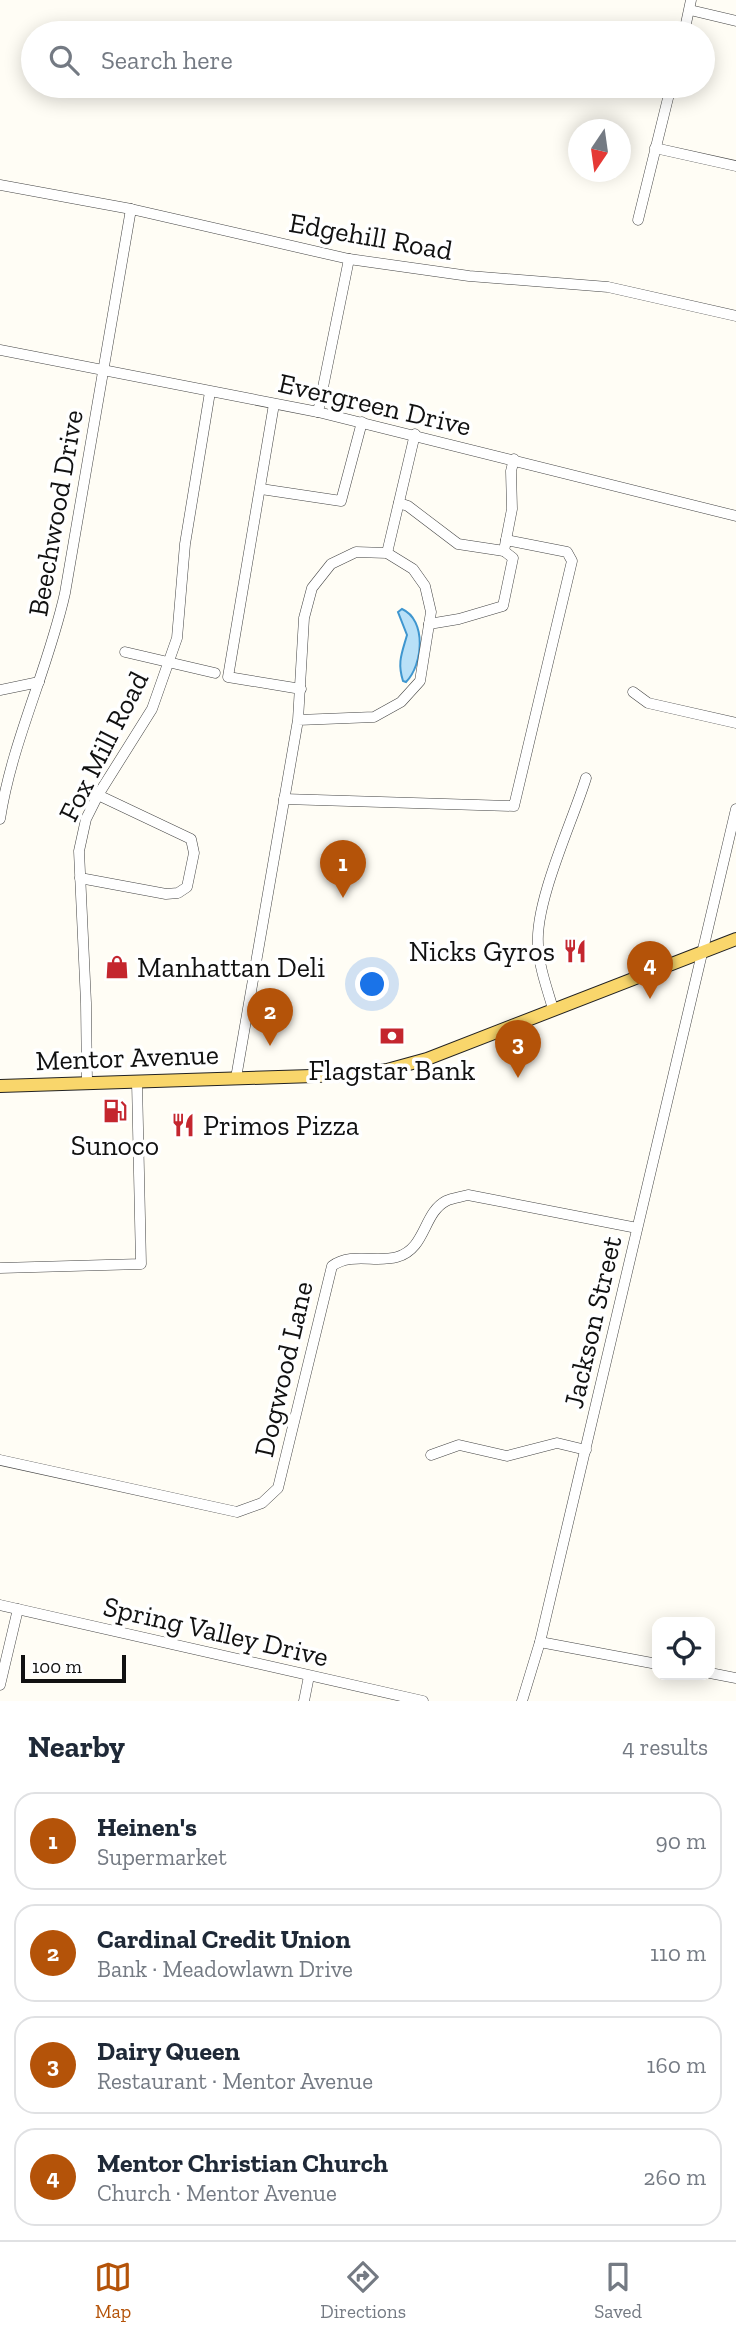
<!DOCTYPE html>
<meta charset="utf-8">
<style>
body{margin:0;font-family:"Zilla Slab",serif;background:#f6f6f7;color:#1f2937}
.controls{position:absolute;right:21px;bottom:21px;display:grid;overflow:hidden;border-radius:14px;box-shadow:0 4px 18px #0003}
.controls button{width:63px;height:63px;display:grid;place-items:center;padding:0;border:0;border-bottom:2px solid #e0e1e3;background:#fff;color:#1f2937;font:35px sans-serif}
.compass{position:absolute;left:568px;top:119px;width:63px;height:63px;border-radius:50%;background:#fff;box-shadow:0 4px 18px #0003;rotate:193deg}
.scale{position:absolute;left:21px;bottom:18px;width:105px;box-sizing:border-box;padding-left:7px;border:4px solid #111;border-top:0;font-size:19px;line-height:24px;white-space:nowrap;color:#111;-webkit-text-stroke:5px #fff;paint-order:stroke}
.you{position:absolute;left:373px;top:985px;width:24px;height:24px;margin:-18px;border:5px solid #fff;border-radius:50%;background:#1a73e8;box-shadow:0 0 0 10px #1a73e833}
.badge{display:grid;place-items:center;width:46px;height:46px;border-radius:50%;background:#b45309;color:#fff;font-size:23px;font-weight:700}
.pin{position:absolute;translate:-50% -58px;filter:drop-shadow(0 2px 4px #0008)}
.pin::after{content:'';position:absolute;top:37px;width:24px;height:21px;background:inherit;clip-path:polygon(0 0,100% 0,50% 100%)}
.list{margin:0;padding:0;list-style:none}
h2{display:flex;justify-content:space-between;align-items:center;height:91px;margin:0;padding:0 28px;font-size:30px}
h2 small{font-size:23px;font-weight:400;color:#747a83}
.list li{display:grid;grid-template-columns:46px 1fr auto;gap:21px;align-items:center;box-sizing:border-box;height:98px;margin:0 14px 14px;padding:0 14px;border:2px solid #e0e1e3;border-radius:21px}
.list b{display:block;font-size:26px;white-space:nowrap}
.list p{margin:0;font-size:23px;white-space:nowrap;color:#747a83}
.list em{font-size:23px;font-style:normal;color:#747a83}
.icon{flex:none;width:38px;height:38px;fill:none;stroke:currentColor;stroke-width:2;stroke-linecap:round;stroke-linejoin:round}
.map{position:relative;flex:none;width:736px;height:1701px;overflow:hidden}
.search{position:absolute;background:#fff;box-shadow:0 4px 18px #0003;left:21px;right:21px;top:21px;height:77px;display:flex;align-items:center;gap:18px;box-sizing:border-box;padding:0 24px;border-radius:38px;color:#747a83;font-size:26px}
.sheet{height:539px;background:#fff}
nav{display:flex;justify-content:space-around;align-items:center;box-sizing:border-box;height:98px;border-top:2px solid #e0e1e3;background:#fff;font-size:19px;color:#747a83}
nav a{display:grid;justify-items:center;gap:4px}
nav .on{color:#b45309}
.map>svg:first-child{display:block}
</style>
<div class="map">
<svg width="736" height="1701" viewBox="0 0 736 1701">
<rect width="100%" height="100%" fill="#fffdf5"/>
<path fill="#b9e0f7" stroke="#3f96cf" stroke-width="2" d="M402,609C427,620 423,665 406,682L403,681C397,662 402,653 407,635L398,612Z"/>
<g fill="none" stroke-linecap="round" stroke-linejoin="round">
<g stroke="#444" stroke-width="11">
<g id="minor">
<polyline points="690,10 736,21"/>
<polyline points="684,33 691,0"/>
<polyline points="655,148 736,166"/>
<polyline points="0,185 131,209 349,259 469,276 608,287 736,316"/>
<polyline points="638,220 671,86"/>
<polyline points="0,350 318,412 736,516"/>
<polyline points="274,404 228,677 301,689"/>
<polyline points="318,412 349,259"/>
<polyline points="261,489 341,501 362,422"/>
<polyline points="506,540 512,509 511,471 514,459"/>
<polyline points="387,553 415,434"/>
<polyline points="429,624 459,619 503,606 513,558 504,551"/>
<polyline points="125,652 215,673"/>
<polyline points="0,690 39,682"/>
<polyline points="633,692 648,703 736,723"/>
<polyline points="284,799 514,806 572,561 567,552 506,540 504,551 458,544 408,506 399,503"/>
<path d="M0,819C12,741 48,670 65,593L131,209"/>
<polyline points="80,878 166,894 178,893 187,887 194,853 191,839 98,795"/>
<path d="M553,1009C547,988 539,967 538,945C535,901 572,823 586,778"/>
<polyline points="236,1078 298,720 304,618 312,588 331,564 356,552 387,553 413,569 425,586 431,612 420,681 401,702 374,717 298,720"/>
<polyline points="87,1082 86,1003 79,851 86,819 98,795 152,709 177,638 185,544 210,392"/>
<polyline points="0,1268 141,1264 137,1082"/>
<polyline points="431,1455 459,1445 507,1456 557,1443 586,1450"/>
<path d="M0,1460L237,1512L262,1503L278,1488L332,1266C352,1252 375,1263 397,1257C426,1249 423,1213 446,1201C452,1198 461,1197 468,1195L637,1228"/>
<polyline points="0,1605 423,1701"/>
<polyline points="540,1642 657,1664"/>
<polyline points="710,1673 736,1678"/>
<polyline points="0,1685 18,1609"/>
<polyline points="304,1701 309,1676"/>
<polyline points="522,1701 540,1642 736,809"/>
</g>
</g>
<g stroke="#222" stroke-width="14">
<polyline id="major" points="0,1086 344,1075 387,1070 427,1059 736,939"/>
</g>
<use href="#minor" stroke="#fff" stroke-width="10"/>
<use href="#major" stroke="#f9d66b" stroke-width="12"/>
</g>
<defs>
<g id="restaurant-bare" transform="scale(1.89)"><path d="M-5-6h1v4h1v-4h1v4h1v-4h1v5L-1.5 .5V6h-2V.5L-5-1ZM5-6V6H3V1.5H1.5Q1.5-4 5-6Z" fill="#c4262e" stroke="#fff" stroke-width="2.5" paint-order="stroke"/></g>
<g id="shop-bare" transform="scale(1.89)"><path d="M-5-2.5h2.3a2.7 3.5 0 0 1 5.4 0H5L5.5 6h-11ZM-1.5-2.5h3a1.5 2.3 0 0 0-3 0Z" fill="#c4262e" stroke="#fff" stroke-width="2.5" paint-order="stroke"/></g>
<g id="bank-bare" transform="scale(1.89)"><path d="M-6-4H6V4H-6ZM0-2.3a2.3 2.3 0 1 0 0 4.6a2.3 2.3 0 1 0 0-4.6Z" fill="#c4262e" stroke="#fff" stroke-width="2.5" paint-order="stroke"/></g>
<g id="fuel-bare" transform="scale(1.89)"><path d="M-5.5-6h7V0h2V4h1.3V-2.5L3-4.5l.8-.8L6-3V5H2.5V1h-1V6h-7ZM-4.2-4.7v3.2H.2V-4.7Z" fill="#c4262e" stroke="#fff" stroke-width="2.5" paint-order="stroke"/></g>
</defs>
<g fill-rule="evenodd">
<use href="#restaurant-bare" x="575" y="951"/>
<use href="#shop-bare" x="117" y="967"/>
<use href="#bank-bare" x="392" y="1036"/>
<use href="#fuel-bare" x="115" y="1111"/>
<use href="#restaurant-bare" x="183" y="1125"/>
</g>
<g text-anchor="middle" stroke-width="7" stroke-linejoin="round" paint-order="stroke">
<g font-size="28" fill="#111" stroke="#fff">
<text transform="translate(371 236) rotate(10)" y="10">Edgehill Road</text>
<text transform="translate(375 404) rotate(13)" y="10">Evergreen Drive</text>
<text transform="translate(55 513) rotate(-80)" y="10">Beechwood Drive</text>
<text transform="translate(103 746) rotate(-63)" y="10">Fox Mill Road</text>
<text transform="translate(127 1057) rotate(-2)" y="10">Mentor Avenue</text>
<text transform="translate(592 1322) rotate(-77)" y="10">Jackson Street</text>
<text transform="translate(283 1369) rotate(-77)" y="10">Dogwood Lane</text>
<text transform="translate(216 1631) rotate(13)" y="10">Spring Valley Drive</text>
</g>
<g font-size="28" fill="#111" stroke="#fff" text-anchor="start">
<text x="555" y="961" text-anchor="end">Nicks Gyros</text>
<text x="137" y="977">Manhattan Deli</text>
<text x="392" y="1080" text-anchor="middle">Flagstar Bank</text>
<text x="203" y="1135">Primos Pizza</text>
<text x="115" y="1155" text-anchor="middle">Sunoco</text>
</g>
</g>
</svg>
<div class="controls">
<button><svg class="icon" aria-label="locate" viewBox="0 0 24 24"><circle cx="12" cy="12" r="6"/><path d="M12 2v4M12 18v4M2 12h4M18 12h4"/></svg></button>
</div>
<svg class="compass" viewBox="-18 -18 36 36"><path d="M0-13l5 13h-10z" fill="#e53935"/><path d="M0 13l5-13h-10z" fill="#747a83"/></svg>
<div class="scale">100 m</div>
<div class="you"></div>
<div class="pin badge" style="left:343px;top:898px">1</div>
<div class="pin badge" style="left:270px;top:1046px">2</div>
<div class="pin badge" style="left:518px;top:1078px">3</div>
<div class="pin badge" style="left:650px;top:999px">4</div>
<div class="search"><svg class="icon" aria-label="search" viewBox="0 0 24 24"><circle cx="10" cy="10" r="6"/><path d="M15 15l6 6"/></svg>Search here</div>
</div>
<section class="sheet">
<h2>Nearby<small>4 results</small></h2>
<ul class="list">
<li><span class="badge">1</span><div><b>Heinen's</b><p>Supermarket</p></div><em>90 m</em></li>
<li><span class="badge">2</span><div><b>Cardinal Credit Union</b><p>Bank · Meadowlawn Drive</p></div><em>110 m</em></li>
<li><span class="badge">3</span><div><b>Dairy Queen</b><p>Restaurant · Mentor Avenue</p></div><em>160 m</em></li>
<li><span class="badge">4</span><div><b>Mentor Christian Church</b><p>Church · Mentor Avenue</p></div><em>260 m</em></li>
</ul>
</section>
<nav>
<a class="on"><svg class="icon" aria-label="map" viewBox="0 0 24 24"><path d="M3 6l6-2 6 2 6-2v14l-6 2-6-2-6 2zM9 4v14M15 6v14"/></svg>Map</a>
<a><svg class="icon" aria-label="directions" viewBox="0 0 24 24"><path d="M12 3l9 9-9 9-9-9zM9 14v-3h6M13 9l2 2-2 2"/></svg>Directions</a>
<a><svg class="icon" aria-label="saved" viewBox="0 0 24 24"><path d="M7 4h10v16l-5-4-5 4z"/></svg>Saved</a>
</nav>
